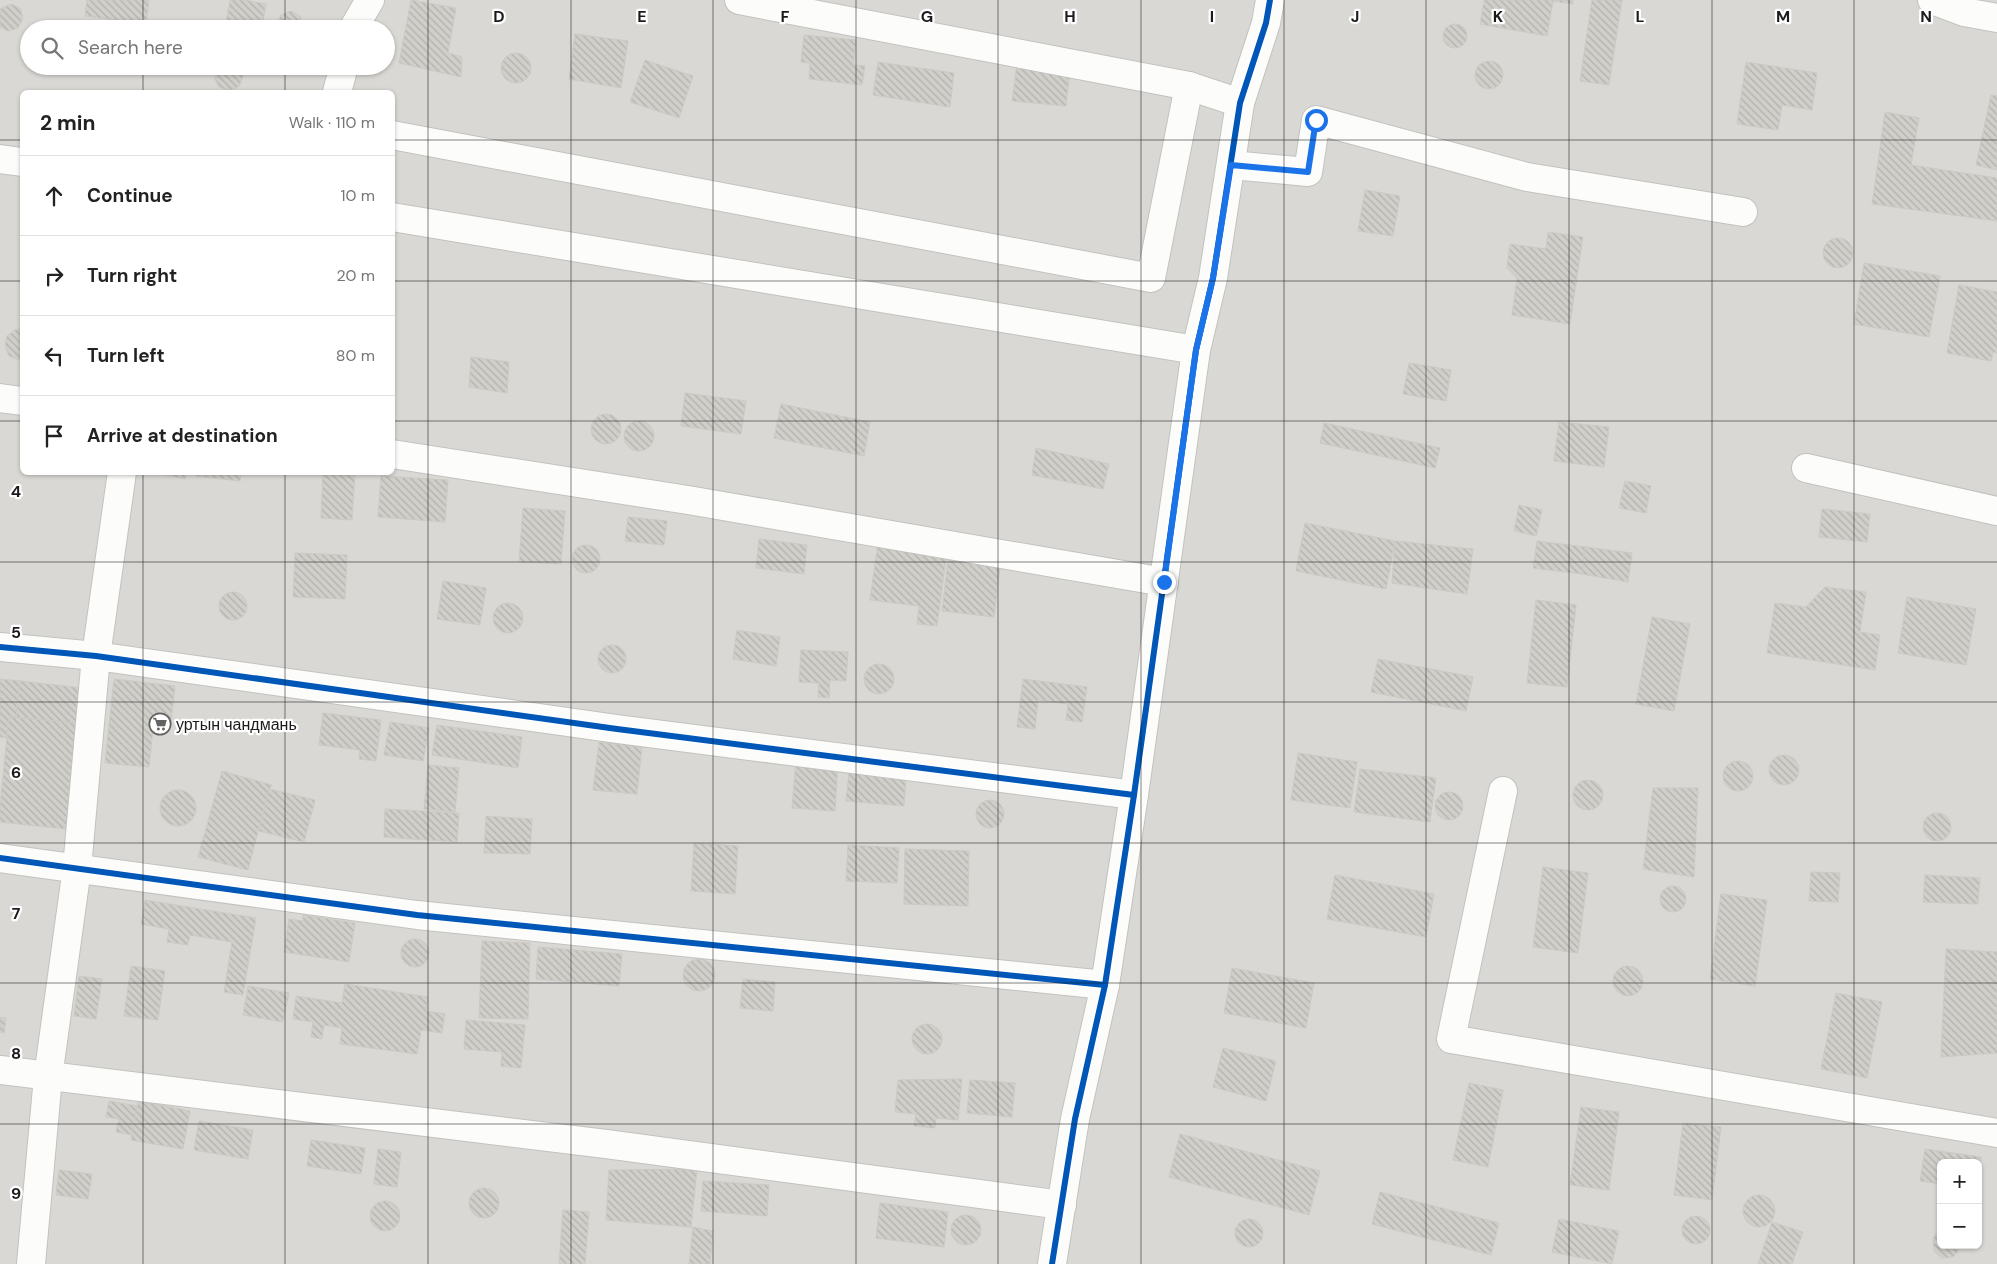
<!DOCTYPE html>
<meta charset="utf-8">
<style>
body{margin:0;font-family:"DM Sans",sans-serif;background:#f2f2f2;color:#222}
.controls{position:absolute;right:15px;bottom:15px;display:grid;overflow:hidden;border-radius:8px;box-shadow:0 1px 4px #0004}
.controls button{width:45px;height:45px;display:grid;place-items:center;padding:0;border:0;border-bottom:1px solid #e0e0e0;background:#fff;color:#222;font:25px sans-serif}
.stop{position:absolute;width:15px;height:15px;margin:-11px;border:4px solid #1a73e8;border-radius:50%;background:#fff}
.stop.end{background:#1a73e8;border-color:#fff;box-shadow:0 1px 5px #0008}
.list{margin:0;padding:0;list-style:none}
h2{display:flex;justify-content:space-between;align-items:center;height:65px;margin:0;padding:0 20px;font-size:21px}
h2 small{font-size:16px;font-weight:400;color:#767676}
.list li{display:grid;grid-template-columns:32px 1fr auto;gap:15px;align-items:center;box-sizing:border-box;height:80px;padding:0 20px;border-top:1px solid #e0e0e0}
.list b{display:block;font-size:19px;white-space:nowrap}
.list em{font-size:16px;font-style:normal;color:#767676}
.icon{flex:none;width:28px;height:28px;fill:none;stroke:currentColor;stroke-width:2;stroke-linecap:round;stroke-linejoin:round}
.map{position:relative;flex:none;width:1997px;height:1264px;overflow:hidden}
.search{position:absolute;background:#fff;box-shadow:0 1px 4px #0004;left:20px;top:20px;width:375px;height:55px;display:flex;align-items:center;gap:12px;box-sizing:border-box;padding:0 18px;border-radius:28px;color:#767676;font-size:19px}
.panel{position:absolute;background:#fff;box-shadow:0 1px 4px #0004;left:20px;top:90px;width:375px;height:385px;border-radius:8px}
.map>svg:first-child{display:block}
</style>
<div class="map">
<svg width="1997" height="1264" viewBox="0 0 1997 1264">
<defs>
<pattern id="building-back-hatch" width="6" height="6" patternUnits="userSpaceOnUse" patternTransform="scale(1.25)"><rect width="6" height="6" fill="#d1cfca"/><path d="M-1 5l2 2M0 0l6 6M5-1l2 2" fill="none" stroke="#b3b1ad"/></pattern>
</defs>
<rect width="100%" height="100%" fill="#eae9e3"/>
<path fill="#d9d8d5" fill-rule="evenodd" d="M0,0H1997V1264H0ZM29,29H386V66H29ZM22,92H392V472H22ZM1941,1163H1978V1245H1941Z"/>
<g fill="url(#building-back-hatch)" stroke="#cdcac4">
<polygon points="87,0 149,0 146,24 85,16"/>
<polygon points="230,0 244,0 266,4 262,27 241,23 240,29 225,29"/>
<polygon points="411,0 456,8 448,53 462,57 461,77 399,63"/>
<polygon points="1484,0 1573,0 1573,4 1553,1 1547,36 1480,24"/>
<polygon points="1592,0 1622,0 1609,85 1580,81"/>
<polygon points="11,4 20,8 23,18 18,28 8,31 0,27 0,9"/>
<polygon points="291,11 300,16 303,26 302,29 278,29 277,24 281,15"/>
<circle cx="1455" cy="36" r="12"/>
<polygon points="575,34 628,41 621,88 569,79"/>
<polygon points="804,35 856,40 853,65 865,66 862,85 809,79 810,63 801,62"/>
<circle cx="516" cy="68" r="15"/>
<polygon points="645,60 693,76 679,118 630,102"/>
<circle cx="1489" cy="75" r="14"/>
<polygon points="878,62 954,73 950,107 873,95"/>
<polygon points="1746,62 1817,73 1812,110 1782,105 1778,130 1737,124"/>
<polygon points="1017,64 1070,69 1066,106 1012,101"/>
<polygon points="219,66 238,66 243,76 240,85 236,88 227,90 219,87 215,79 216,70"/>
<polygon points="1991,95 1997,96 1997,170 1976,165"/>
<polygon points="1885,112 1919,118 1911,165 1997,178 1997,221 1872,204"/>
<polygon points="1365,190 1400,196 1393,236 1358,231"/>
<polygon points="1548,232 1583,237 1570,324 1512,315 1517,279 1507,267 1510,244 1546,249"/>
<circle cx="1838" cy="253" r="15"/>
<polygon points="1864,263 1940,276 1929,337 1854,324"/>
<polygon points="1959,285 1997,292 1997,353 1993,352 1991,361 1947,353"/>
<polygon points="20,329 22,329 22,360 19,360 9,356 5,346 7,336 15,330"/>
<polygon points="471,357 509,362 507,393 469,387"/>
<polygon points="1409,363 1451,370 1446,401 1403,394"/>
<polygon points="685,393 746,401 741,434 681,426"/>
<polygon points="781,404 870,422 864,456 774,438"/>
<circle cx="606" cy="429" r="15"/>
<circle cx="639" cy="436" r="15"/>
<polygon points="1559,422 1609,427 1604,467 1554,461"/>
<polygon points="1324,423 1440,448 1435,468 1320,443"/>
<polygon points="1036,448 1109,464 1103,489 1032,475"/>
<polygon points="152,472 186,472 185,479"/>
<polygon points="197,472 241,472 240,481 196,476"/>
<polygon points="323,472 355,472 352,520 321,518"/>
<polygon points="381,476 448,480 445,522 378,517"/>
<polygon points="1625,481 1651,486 1646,513 1619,508"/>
<polygon points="1519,505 1542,510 1536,536 1514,531"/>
<polygon points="523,508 565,511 561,564 519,562"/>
<polygon points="1822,509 1870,514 1867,542 1819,537"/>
<polygon points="628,517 667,521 664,545 625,541"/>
<polygon points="1305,523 1395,541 1386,589 1296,571"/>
<polygon points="759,539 807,545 804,574 756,568"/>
<polygon points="1395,541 1473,549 1467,594 1392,583"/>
<polygon points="1537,541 1585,547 1582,574 1533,568"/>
<polygon points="878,542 947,551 937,626 917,624 919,606 870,600"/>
<circle cx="586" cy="559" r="14"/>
<polygon points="1585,547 1632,553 1628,582 1582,574"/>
<polygon points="295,553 347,555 345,599 293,597"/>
<polygon points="948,560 1000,567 994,617 942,611"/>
<polygon points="443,581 486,588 480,625 437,619"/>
<polygon points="1825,587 1866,592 1860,632 1880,635 1875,670 1767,653 1775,603 1806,607"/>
<circle cx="233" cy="606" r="14"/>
<polygon points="1907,597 1976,609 1966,665 1898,653"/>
<polygon points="1536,600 1576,605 1567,687 1527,683"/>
<circle cx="508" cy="618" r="15"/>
<polygon points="1652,617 1690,624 1674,711 1636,704"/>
<polygon points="737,630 780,637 776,666 733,659"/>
<circle cx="612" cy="659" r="14"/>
<polygon points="801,650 848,652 846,681 830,680 829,698 818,697 819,683 799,682"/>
<polygon points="1378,659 1473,677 1466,711 1371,692"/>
<circle cx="879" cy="679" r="15"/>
<polygon points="0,679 20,681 16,717 9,717 6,738 0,737"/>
<polygon points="114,679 175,686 171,721 154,719 149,767 105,763"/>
<polygon points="1023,679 1087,687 1082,722 1066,720 1068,704 1038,700 1035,729 1017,727"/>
<polygon points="20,681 82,688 76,723 16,717"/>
<polygon points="323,713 381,720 376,761 359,759 360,750 319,745"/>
<polygon points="9,717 76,723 66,829 0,822 0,805"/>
<polygon points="390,722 429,728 423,761 384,755"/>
<polygon points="437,725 522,737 518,768 432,755"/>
<polygon points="599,742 642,747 637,794 593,790"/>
<polygon points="1298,753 1357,762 1350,808 1291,800"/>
<circle cx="1784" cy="770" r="15"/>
<polygon points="796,760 838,763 835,811 792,808"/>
<circle cx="1738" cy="776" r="15"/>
<polygon points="428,765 459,768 455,812 424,809"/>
<polygon points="1360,769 1436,778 1430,822 1354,812"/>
<polygon points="222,771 272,785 269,789 248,870 198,857"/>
<polygon points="849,772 906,777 904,806 846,801"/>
<circle cx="1588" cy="795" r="15"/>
<polygon points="1653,788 1698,788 1694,877 1643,869"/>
<polygon points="269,789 315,800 304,842 259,831"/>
<circle cx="178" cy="808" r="18"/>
<circle cx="1449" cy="806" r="14"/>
<circle cx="990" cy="814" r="14"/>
<polygon points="385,809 459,813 457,842 384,837"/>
<circle cx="1937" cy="827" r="14"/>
<polygon points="486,816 532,819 530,854 484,853"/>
<polygon points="694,843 738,846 735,894 691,891"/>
<polygon points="848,845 899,848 897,883 846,881"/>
<polygon points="905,849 969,851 968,906 904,904"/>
<polygon points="1543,867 1588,873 1578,953 1533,947"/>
<polygon points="1811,872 1840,873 1838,902 1809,901"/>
<polygon points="1335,875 1434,894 1426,937 1327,919"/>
<polygon points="1925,875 1980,878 1978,904 1923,902"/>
<circle cx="1673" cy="899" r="13"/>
<polygon points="1721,894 1767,900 1755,986 1710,979"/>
<polygon points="145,900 256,918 243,995 224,992 232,942 190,935 188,945 167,942 169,929 141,924"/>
<polygon points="303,915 355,923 349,962 284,952 289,919 303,921"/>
<circle cx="415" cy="953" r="14"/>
<polygon points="482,941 530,943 528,1019 479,1018"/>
<polygon points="538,947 622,954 619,986 536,979"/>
<polygon points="1946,949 1997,952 1997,1053 1941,1057"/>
<circle cx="699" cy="975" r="16"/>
<polygon points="131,966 165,971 158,1020 124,1016"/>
<circle cx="1628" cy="981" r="15"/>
<polygon points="1232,968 1314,983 1306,1028 1224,1013"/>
<polygon points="79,976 102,979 96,1019 74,1016"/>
<polygon points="743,979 775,982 773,1011 740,1008"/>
<polygon points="345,984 428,997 426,1011 445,1014 442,1033 421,1030 417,1054 340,1044 342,1028 324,1025 322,1039 311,1037 313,1022 293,1019 296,996 342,1003"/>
<polygon points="248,986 289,993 283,1022 243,1015"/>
<polygon points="1836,993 1882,1002 1867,1078 1821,1069"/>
<polygon points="0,1017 6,1018 4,1033 0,1032"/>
<polygon points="466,1020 525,1025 521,1068 501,1066 502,1052 464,1049"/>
<circle cx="927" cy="1039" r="15"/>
<polygon points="1223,1048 1276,1061 1266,1101 1213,1087"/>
<polygon points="962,1079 958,1120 936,1118 935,1128 914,1126 916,1114 895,1112 898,1080"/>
<polygon points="970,1080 1015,1083 1012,1117 967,1113"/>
<polygon points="1469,1083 1503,1090 1488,1167 1453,1160"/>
<polygon points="109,1101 137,1106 132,1135 116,1132 119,1119 106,1117"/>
<polygon points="138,1101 190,1111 183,1149 131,1140"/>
<polygon points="1581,1107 1619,1112 1609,1190 1570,1185"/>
<polygon points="199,1121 253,1130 248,1159 194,1150"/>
<polygon points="1683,1123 1721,1127 1712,1200 1674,1195"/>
<polygon points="1180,1134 1320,1171 1309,1215 1169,1177"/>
<polygon points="311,1140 365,1148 361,1174 307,1166"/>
<polygon points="378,1149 401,1152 397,1187 374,1184"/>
<polygon points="1925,1149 1981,1157 1978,1177 1978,1163 1941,1163 1941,1184 1920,1181"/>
<polygon points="697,1169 691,1227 606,1220 609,1170"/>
<polygon points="59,1170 92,1174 88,1199 56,1195"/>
<polygon points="703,1181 769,1185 767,1216 701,1211"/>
<circle cx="484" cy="1203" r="15"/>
<polygon points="1380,1192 1499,1223 1491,1255 1372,1224"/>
<circle cx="1759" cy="1211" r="16"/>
<circle cx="385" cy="1216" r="15"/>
<polygon points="880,1203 948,1212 944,1247 876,1238"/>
<polygon points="563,1210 589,1212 585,1264 559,1264"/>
<circle cx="966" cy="1230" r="15"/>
<circle cx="1696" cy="1230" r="14"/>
<polygon points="1559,1219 1619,1231 1612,1264 1552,1252"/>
<circle cx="1249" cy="1233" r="14"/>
<polygon points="1772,1222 1803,1232 1792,1264 1758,1264"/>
<polygon points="691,1227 713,1231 710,1264 689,1264 693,1228"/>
<polygon points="1941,1231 1941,1245 1960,1245 1957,1253 1953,1257 1942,1258 1934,1251 1933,1240 1935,1235"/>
</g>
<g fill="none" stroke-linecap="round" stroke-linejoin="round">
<g stroke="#c2c2bf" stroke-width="30">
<g id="minor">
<polyline points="739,0 1189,86 1240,103"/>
<polyline points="1932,0 1964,12 1997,18"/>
<polyline points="353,29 370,0"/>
<polyline points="337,92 344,66"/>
<polyline points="392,135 1151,278 1189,86"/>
<polyline points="0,159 22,162"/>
<polyline points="1231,165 1308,172 1316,120 1527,177 1743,212"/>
<polyline points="392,217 1196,350"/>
<polyline points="0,398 22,401"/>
<polyline points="392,454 688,500 1164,582"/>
<polyline points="1806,468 1997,511"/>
<polyline points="0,647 96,656 617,729 1134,795"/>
<polyline points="1503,791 1451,1039 1997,1133"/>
<polyline points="0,858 417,915 1105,985"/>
<polyline points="0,1070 606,1144 1062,1205"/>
<polyline points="31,1264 48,1077 77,868 96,656 122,472"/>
<polyline points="1052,1264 1075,1119 1105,985 1134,795 1196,350 1213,278 1240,103 1266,23 1270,0"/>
</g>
</g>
<use href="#minor" stroke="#fcfcfb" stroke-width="28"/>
<g stroke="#fff" stroke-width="9">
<g id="cycleway">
<polyline points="0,647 96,656 617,729 1134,795"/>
<polyline points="0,858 417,915 1105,985"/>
<polyline points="1052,1264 1075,1119 1105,985 1134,795 1196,350 1213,278 1240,103 1266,23 1270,0"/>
</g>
</g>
<use href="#cycleway" stroke="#0057b8" stroke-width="6"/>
</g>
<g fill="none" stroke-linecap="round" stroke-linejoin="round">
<polyline stroke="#1a73e8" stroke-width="6" points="1164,582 1196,350 1213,278 1231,165 1308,172 1316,120"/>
</g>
<path fill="none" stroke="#1b1b1b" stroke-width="1" stroke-opacity="0.55" d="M143,0V29M285,0V29M428,0V1264M571,0V1264M713,0V1264M856,0V1264M998,0V1264M1141,0V1264M1284,0V1264M1426,0V1264M1569,0V1264M1712,0V1264M1854,0V1264M143,66V92M285,66V92M0,140H22M392,140H1997M0,281H22M392,281H1997M0,421H22M392,421H1997M143,472V1264M285,472V1264M0,562H1997M0,702H1997M0,843H1997M0,983H1997M0,1124H1997"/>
<defs>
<g id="supermarket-ring" transform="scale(1.125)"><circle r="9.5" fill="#fff" stroke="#636361" stroke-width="1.5"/><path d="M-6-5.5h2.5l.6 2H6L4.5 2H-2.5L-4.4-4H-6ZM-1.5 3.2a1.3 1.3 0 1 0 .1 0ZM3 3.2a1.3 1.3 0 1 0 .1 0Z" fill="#636361"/></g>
</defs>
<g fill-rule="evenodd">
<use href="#supermarket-ring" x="160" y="724"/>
</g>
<g text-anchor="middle" stroke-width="4.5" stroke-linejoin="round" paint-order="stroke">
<g font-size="16" fill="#1b1b1b" stroke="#fff" text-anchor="start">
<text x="176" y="730">уртын чандмань</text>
</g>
</g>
<g font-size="16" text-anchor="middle" font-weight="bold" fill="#1b1b1b" stroke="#fff" stroke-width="4.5" stroke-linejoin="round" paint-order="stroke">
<text x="499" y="22">D</text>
<text x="642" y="22">E</text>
<text x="785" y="22">F</text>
<text x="927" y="22">G</text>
<text x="1070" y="22">H</text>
<text x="1212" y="22">I</text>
<text x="1355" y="22">J</text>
<text x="1498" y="22">K</text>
<text x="1640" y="22">L</text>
<text x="1783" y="22">M</text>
<text x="1926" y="22">N</text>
<text x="16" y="497">4</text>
<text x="16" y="638">5</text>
<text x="16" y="778">6</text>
<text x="16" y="919">7</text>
<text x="16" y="1059">8</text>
<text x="16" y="1199">9</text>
</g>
</svg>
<div class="controls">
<button>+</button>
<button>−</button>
</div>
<div class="stop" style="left:1316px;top:120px"></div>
<div class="stop end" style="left:1164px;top:582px"></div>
<div class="search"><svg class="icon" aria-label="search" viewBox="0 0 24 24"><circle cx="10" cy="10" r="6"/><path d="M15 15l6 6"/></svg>Search here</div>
<section class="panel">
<h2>2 min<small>Walk · 110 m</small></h2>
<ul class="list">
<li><svg class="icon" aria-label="ahead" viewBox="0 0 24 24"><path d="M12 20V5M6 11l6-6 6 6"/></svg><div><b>Continue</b></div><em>10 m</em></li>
<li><svg class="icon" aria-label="right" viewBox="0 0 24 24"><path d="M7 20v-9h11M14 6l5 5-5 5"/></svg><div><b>Turn right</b></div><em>20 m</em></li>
<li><svg class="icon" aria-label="left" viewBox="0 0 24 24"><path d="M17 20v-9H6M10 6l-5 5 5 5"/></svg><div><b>Turn left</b></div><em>80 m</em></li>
<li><svg class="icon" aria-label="arrive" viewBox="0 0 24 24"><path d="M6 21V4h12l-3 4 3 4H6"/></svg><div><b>Arrive at destination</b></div></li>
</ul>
</section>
</div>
